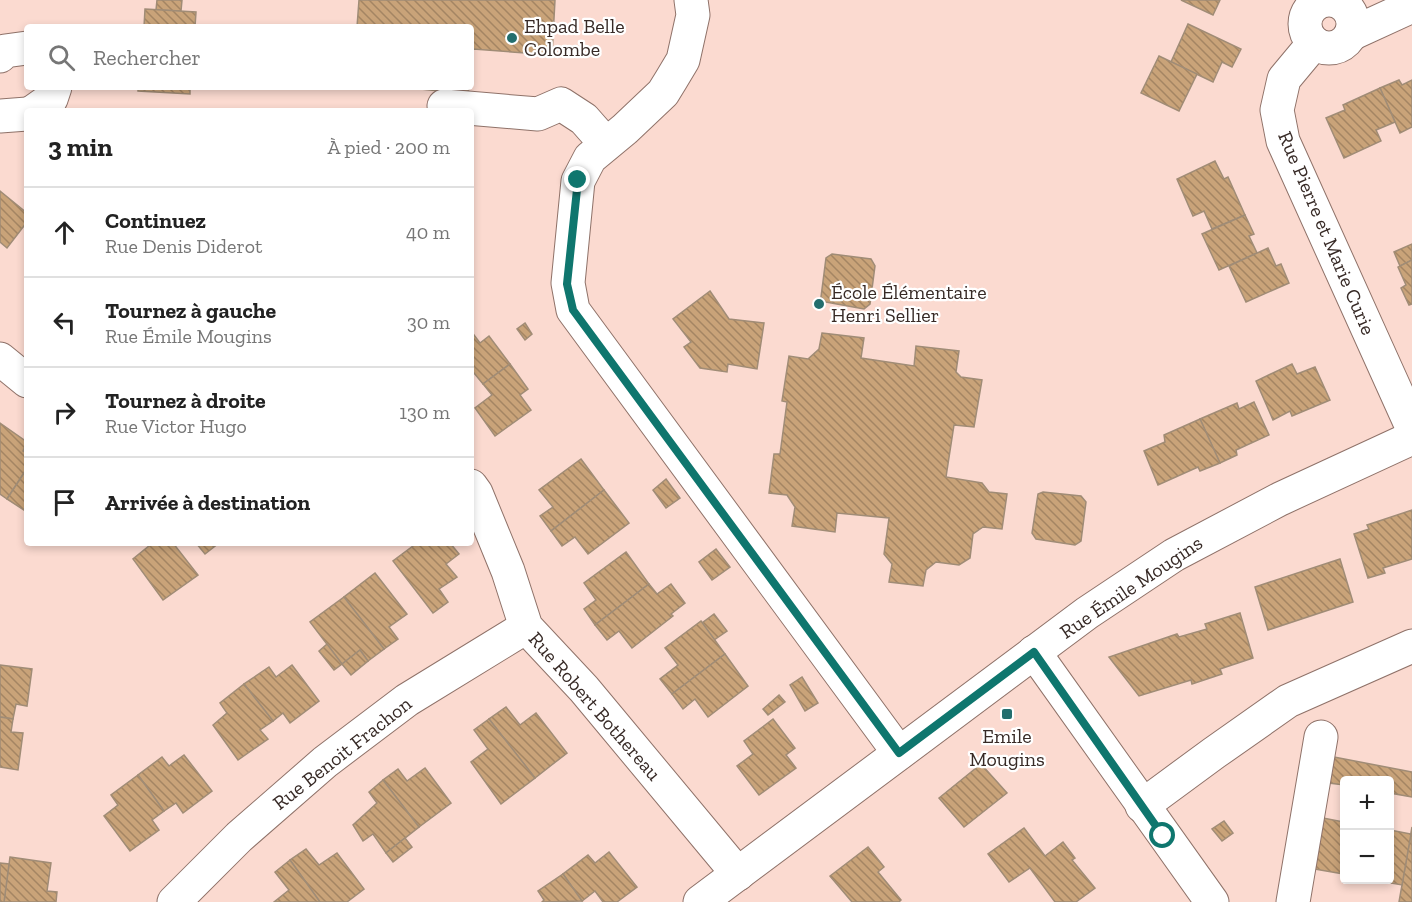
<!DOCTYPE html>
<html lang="fr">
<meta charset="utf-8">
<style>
body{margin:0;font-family:"Zilla Slab",serif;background:#f2f2f2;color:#222}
.controls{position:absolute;right:18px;bottom:18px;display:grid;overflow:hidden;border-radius:6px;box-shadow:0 3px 9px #0003}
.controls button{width:54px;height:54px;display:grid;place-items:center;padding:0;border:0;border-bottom:2px solid #e0e0e0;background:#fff;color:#222;font:30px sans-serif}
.stop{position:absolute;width:18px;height:18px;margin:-14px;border:4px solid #0f766e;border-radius:50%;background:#fff}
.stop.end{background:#0f766e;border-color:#fff;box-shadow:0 2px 6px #0008}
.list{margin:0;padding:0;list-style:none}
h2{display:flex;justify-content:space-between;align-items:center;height:78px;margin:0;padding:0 24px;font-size:26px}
h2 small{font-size:20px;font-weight:400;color:#767676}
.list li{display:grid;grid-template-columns:39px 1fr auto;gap:18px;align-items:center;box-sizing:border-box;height:90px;padding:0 24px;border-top:2px solid #e0e0e0}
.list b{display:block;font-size:22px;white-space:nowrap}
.list p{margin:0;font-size:20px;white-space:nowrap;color:#767676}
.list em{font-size:20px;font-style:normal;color:#767676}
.icon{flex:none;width:33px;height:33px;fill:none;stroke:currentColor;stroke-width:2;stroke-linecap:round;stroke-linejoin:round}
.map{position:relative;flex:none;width:1412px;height:902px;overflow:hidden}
.search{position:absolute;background:#fff;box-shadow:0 3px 9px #0003;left:24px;top:24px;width:450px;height:66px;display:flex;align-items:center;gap:15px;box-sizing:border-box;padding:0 21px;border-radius:6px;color:#767676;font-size:22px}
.panel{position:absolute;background:#fff;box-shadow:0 3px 9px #0003;left:24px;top:108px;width:450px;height:438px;border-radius:6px}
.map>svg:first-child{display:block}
</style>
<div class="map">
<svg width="1412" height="902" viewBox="0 0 1412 902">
<defs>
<pattern id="building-back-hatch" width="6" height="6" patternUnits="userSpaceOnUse" patternTransform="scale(1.5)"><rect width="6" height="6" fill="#c9a379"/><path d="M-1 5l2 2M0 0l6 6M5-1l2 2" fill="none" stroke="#a48563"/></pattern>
</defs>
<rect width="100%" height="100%" fill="#fbdad0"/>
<g fill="url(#building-back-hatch)" stroke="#a08c76" stroke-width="1.5">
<polygon points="157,0 182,0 181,11 156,10"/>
<polygon points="359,0 555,0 552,55 473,49 471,66 471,27 357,27"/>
<polygon points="1181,0 1220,0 1213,15"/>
<polygon points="145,9 196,12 195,27 144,27"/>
<polygon points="1188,24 1241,49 1232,67 1222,62 1213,82 1171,62"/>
<polygon points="1159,56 1197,74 1179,111 1141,93"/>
<polygon points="1399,80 1402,85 1412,80 1412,127 1400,133 1380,88"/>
<polygon points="138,87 190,87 190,94 138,91"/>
<polygon points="401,87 469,87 468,94"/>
<polygon points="1380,88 1395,122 1376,130 1381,141 1344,158 1326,118 1345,110 1343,105"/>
<polygon points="1215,161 1224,179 1228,177 1245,215 1212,229 1204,211 1193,216 1177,179"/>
<polygon points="0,191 27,213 27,222 7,248 0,242"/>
<polygon points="1245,215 1254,234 1249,236 1257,253 1219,270 1202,234"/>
<polygon points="1412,244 1412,260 1400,266 1394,252"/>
<polygon points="1268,248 1276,266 1281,264 1289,283 1246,302 1229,266"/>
<polygon points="832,254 871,259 875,266 870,304 864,309 826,302 821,297 826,258"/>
<polygon points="1412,260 1412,304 1409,305 1401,288 1406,285 1398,267"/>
<polygon points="710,291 729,319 764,323 757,369 728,364 727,372 700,368 684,347 691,342 673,319"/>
<polygon points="525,323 532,334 525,340 517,329"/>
<polygon points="471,331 480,343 489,336 510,364 483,384 474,373 471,375"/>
<polygon points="822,333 864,338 861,358 914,366 916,346 959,351 956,372 961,377 982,380 974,427 954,425 946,477 982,483 989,492 1007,494 1002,529 983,527 973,534 970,558 959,565 936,562 926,570 923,586 889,582 892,564 884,554 889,518 837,513 835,532 792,526 795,507 787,495 769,493 774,454 780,454 787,402 782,401 789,356 808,359 819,349"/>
<polygon points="510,364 528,389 520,395 531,410 495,436 475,408 492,395 483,384"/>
<polygon points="1292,364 1297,374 1315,367 1330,400 1292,416 1290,411 1273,420 1256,381"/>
<polygon points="1254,402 1269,435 1236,450 1237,455 1220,463 1200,419 1237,403 1239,409"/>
<polygon points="1200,419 1220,463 1200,471 1198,467 1158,485 1144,451 1165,442 1164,435"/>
<polygon points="0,423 27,442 23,451 27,453 27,468 7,499 0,494"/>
<polygon points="581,459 604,490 551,531 540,516 553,507 539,490"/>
<polygon points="26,470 27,470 27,512 7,499"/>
<polygon points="666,479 680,498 666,508 653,490"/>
<polygon points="604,490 629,523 588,554 575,537 562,546 551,531"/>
<polygon points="1043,492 1081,496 1086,502 1081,541 1075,545 1036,539 1032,533 1038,494"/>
<polygon points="1412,510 1412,559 1383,568 1385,573 1368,578 1354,534 1369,529 1367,525"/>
<polygon points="149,543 173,543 198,575 163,600 133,559 150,545"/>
<polygon points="196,543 219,543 205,554"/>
<polygon points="417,543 450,543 459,554 446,564 457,577 439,589 448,602 433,613 393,561"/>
<polygon points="716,549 730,567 712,580 699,562"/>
<polygon points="626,552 649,584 595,625 584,609 596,600 584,583"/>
<polygon points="1340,559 1353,602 1268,630 1255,587"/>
<polygon points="375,573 407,614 389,627 398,639 384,649 344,597"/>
<polygon points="649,584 657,594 671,584 685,603 671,614 673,616 632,648 619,631 607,640 595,625"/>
<polygon points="344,597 384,649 368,661 360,650 342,664 310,622"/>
<polygon points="1240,613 1253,658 1220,669 1222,674 1192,684 1191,680 1139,696 1109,657 1177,634 1179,637 1207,629 1205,624"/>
<polygon points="714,614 727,631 714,640 702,623"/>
<polygon points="701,621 725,654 672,694 660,679 678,665 665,648"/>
<polygon points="327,644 342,664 334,670 319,651"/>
<polygon points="360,650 368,661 351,675 342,664"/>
<polygon points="725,654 748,686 708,717 695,699 683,709 672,694"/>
<polygon points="0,665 32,669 27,706 16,704 13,719 0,717"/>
<polygon points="292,665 319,701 290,723 283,713 273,721 244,684 269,667 276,677"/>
<polygon points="802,677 818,703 805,711 790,685"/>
<polygon points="244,684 273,721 260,730 268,739 238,760 213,725 227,713 220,703"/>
<polygon points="779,695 785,702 768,715 763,709"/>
<polygon points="506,707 520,725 536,713 567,753 535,778 489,719"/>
<polygon points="0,717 13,719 11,732 23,733 18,770 0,767"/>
<polygon points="489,719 535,778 501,804 471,762 488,749 474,730"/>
<polygon points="773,719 795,748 786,755 796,768 759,795 737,766 753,754 744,741"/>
<polygon points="184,755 212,791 183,813 176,803 164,811 138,775 162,757 169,766"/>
<polygon points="1334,757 1412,772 1412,797 1390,793 1390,780 1344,780 1344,785 1329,783"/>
<polygon points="981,764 1007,793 964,827 939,798"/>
<polygon points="425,768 451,803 419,827 383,780 398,769 407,781"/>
<polygon points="138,775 164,811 152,820 159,830 130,851 104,816 118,805 111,795"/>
<polygon points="383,780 419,827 386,853 373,834 363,841 353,825 377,803 369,792"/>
<polygon points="1323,818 1344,822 1344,874 1314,869"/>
<polygon points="1224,821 1233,833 1222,841 1212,829"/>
<polygon points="1412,827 1412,902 1399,902 1402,885"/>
<polygon points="1024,828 1045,856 1063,842 1075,858 1072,860 1095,888 1076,902 1055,902 1030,868 1009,882 988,854"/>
<polygon points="1390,830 1411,834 1402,885 1374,880 1390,880"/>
<polygon points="405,838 412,847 393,862 386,853"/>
<polygon points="868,847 884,867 878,872 901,900 899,902 852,902 830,876"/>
<polygon points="306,849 319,865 337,853 364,889 347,902 320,902 290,860"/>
<polygon points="609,852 637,887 617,902 603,902 595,891 582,901 563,874 588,855 595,863"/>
<polygon points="10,857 51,863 47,891 57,892 56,902 4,902"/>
<polygon points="290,860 320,902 274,902 289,890 275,872"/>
<polygon points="0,863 9,864 4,902 0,902"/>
<polygon points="563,874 582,901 542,902 544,900 538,891"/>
</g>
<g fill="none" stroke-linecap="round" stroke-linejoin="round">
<g stroke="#8f7269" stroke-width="35">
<g id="minor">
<polyline points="691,0 693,15 683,60 671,80 663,93 625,129 590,158 578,181 568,283 573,310 899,753"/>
<circle cx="1329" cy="24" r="24"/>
<polyline points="1351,34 1412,6"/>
<polyline points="1314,43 1284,79 1277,110 1283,141 1412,427"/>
<polyline points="0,56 5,51 27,48"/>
<polyline points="444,106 538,114 561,104 584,119 606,144"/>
<polyline points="34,111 51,99 55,87"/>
<polyline points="0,116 27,114"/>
<polyline points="0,359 27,381"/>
<polyline points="471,486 476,493 508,571 526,627 584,689 738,874"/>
<polyline points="1034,652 1212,902"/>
<polyline points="1142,806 1214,753 1288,701 1412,646"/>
<polyline points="174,902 239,837 325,762 407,700 526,627"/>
<polyline points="700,902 1087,613 1174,555 1280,499 1412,438"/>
<polyline points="1293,902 1321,737"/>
</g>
</g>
<use href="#minor" stroke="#fff" stroke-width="33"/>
</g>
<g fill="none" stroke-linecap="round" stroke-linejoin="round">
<polyline stroke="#0f766e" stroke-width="8" points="578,180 567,284 573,310 899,753 1034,652 1163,836"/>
</g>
<g fill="#236e6e" stroke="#fff" stroke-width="2">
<circle cx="512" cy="38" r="6"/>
<circle cx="819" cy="304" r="6"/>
<rect x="1001" y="708" width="12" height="12" rx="3"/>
</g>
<g text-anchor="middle" stroke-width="4.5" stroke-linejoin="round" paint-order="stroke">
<g font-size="20" fill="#372a26" stroke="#fff" text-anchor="start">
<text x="524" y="33">Ehpad Belle<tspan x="524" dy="23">Colombe</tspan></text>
<text x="831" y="299">École Élémentaire<tspan x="831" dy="23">Henri Sellier</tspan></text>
<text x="1007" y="743" text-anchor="middle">Emile<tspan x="1007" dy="23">Mougins</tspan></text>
</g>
<g font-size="20" fill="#372a26" stroke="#fff">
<text transform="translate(1327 233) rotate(67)" y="7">Rue Pierre et Marie Curie</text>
<text transform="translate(1131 587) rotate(-34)" y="7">Rue Émile Mougins</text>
<text transform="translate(595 706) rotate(49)" y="7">Rue Robert Bothereau</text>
<text transform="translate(342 753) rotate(-38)" y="7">Rue Benoit Frachon</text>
</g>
</g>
</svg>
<div class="controls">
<button>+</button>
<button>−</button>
</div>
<div class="stop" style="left:1163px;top:836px"></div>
<div class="stop end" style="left:578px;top:180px"></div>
<div class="search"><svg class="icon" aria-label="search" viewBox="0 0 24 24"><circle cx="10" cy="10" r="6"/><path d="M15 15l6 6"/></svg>Rechercher</div>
<section class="panel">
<h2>3 min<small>À pied · 200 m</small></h2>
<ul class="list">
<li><svg class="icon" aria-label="ahead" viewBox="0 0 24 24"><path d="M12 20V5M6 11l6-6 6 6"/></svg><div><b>Continuez</b><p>Rue Denis Diderot</p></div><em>40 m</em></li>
<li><svg class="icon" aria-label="left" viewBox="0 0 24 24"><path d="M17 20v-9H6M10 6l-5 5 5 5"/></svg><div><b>Tournez à gauche</b><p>Rue Émile Mougins</p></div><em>30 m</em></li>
<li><svg class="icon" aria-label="right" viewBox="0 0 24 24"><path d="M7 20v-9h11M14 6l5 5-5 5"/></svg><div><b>Tournez à droite</b><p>Rue Victor Hugo</p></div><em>130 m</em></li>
<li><svg class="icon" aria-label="arrive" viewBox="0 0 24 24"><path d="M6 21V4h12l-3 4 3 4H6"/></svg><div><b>Arrivée à destination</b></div></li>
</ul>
</section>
</div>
